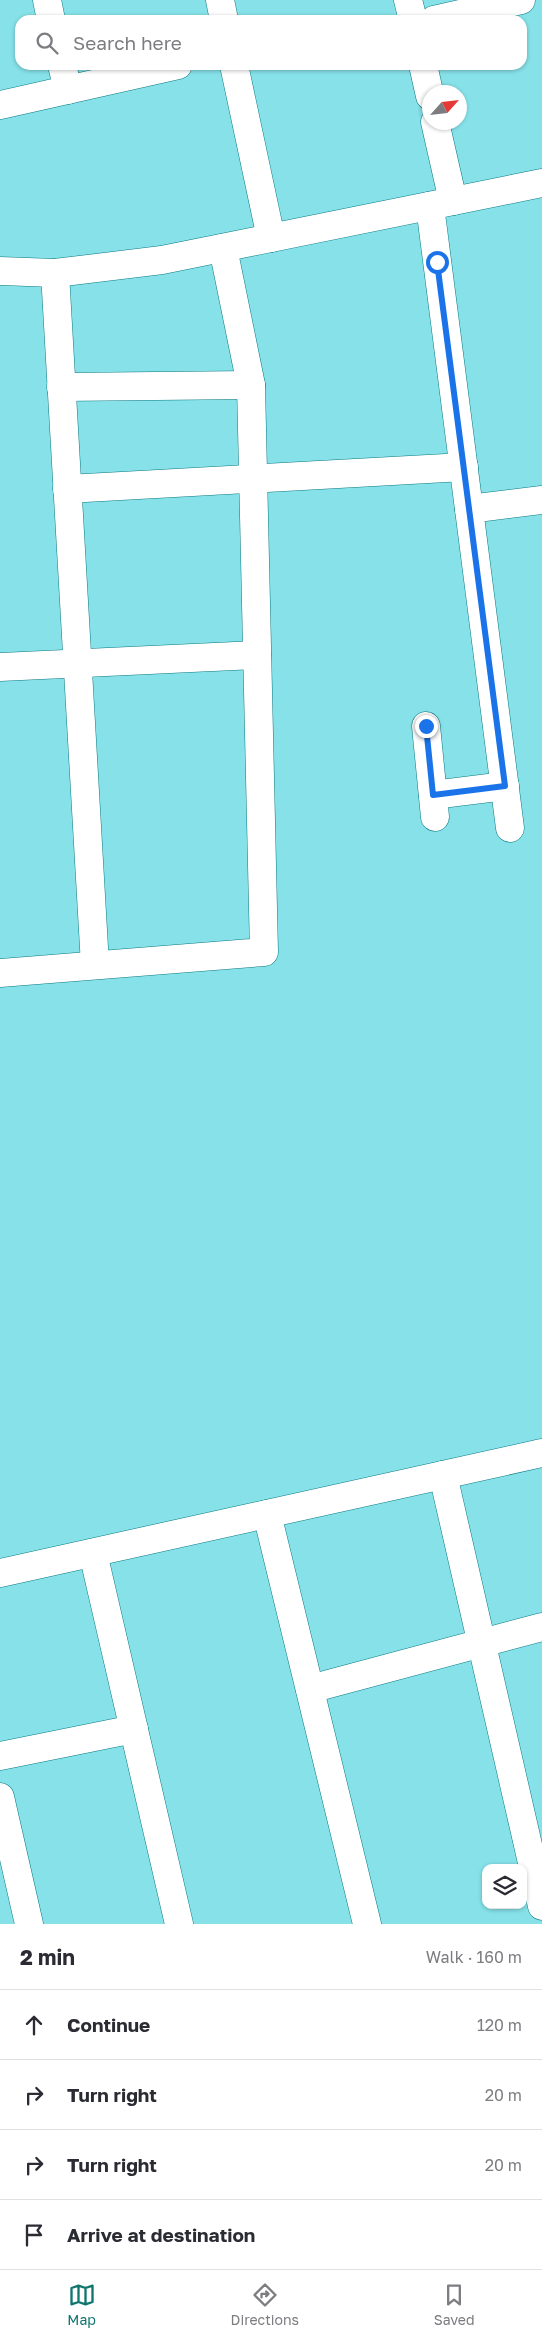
<!DOCTYPE html>
<meta charset="utf-8">
<style>
body{margin:0;font-family:"Golos Text",sans-serif;background:#f7f7f7;color:#2b2b33}
.controls{position:absolute;right:15px;bottom:15px;display:grid;overflow:hidden;border-radius:10px;box-shadow:0 1px 4px #0004}
.controls button{width:45px;height:45px;display:grid;place-items:center;padding:0;border:0;border-bottom:1px solid #e1e1e2;background:#fff;color:#2b2b33;font:25px sans-serif}
.compass{position:absolute;left:422px;top:85px;width:45px;height:45px;border-radius:50%;background:#fff;box-shadow:0 1px 4px #0004;rotate:63deg}
.stop{position:absolute;width:15px;height:15px;margin:-11px;border:4px solid #1a73e8;border-radius:50%;background:#fff}
.stop.end{background:#1a73e8;border-color:#fff;box-shadow:0 1px 5px #0008}
.list{margin:0;padding:0;list-style:none}
h2{display:flex;justify-content:space-between;align-items:center;height:65px;margin:0;padding:0 20px;font-size:21px}
h2 small{font-size:16px;font-weight:400;color:#7c7c81}
.list li{display:grid;grid-template-columns:32px 1fr auto;gap:15px;align-items:center;box-sizing:border-box;height:70px;padding:0 20px;border-top:1px solid #e1e1e2}
.list b{display:block;font-size:19px;white-space:nowrap}
.list em{font-size:16px;font-style:normal;color:#7c7c81}
.icon{flex:none;width:28px;height:28px;fill:none;stroke:currentColor;stroke-width:2;stroke-linecap:round;stroke-linejoin:round}
.map{position:relative;flex:none;width:542px;height:1924px;overflow:hidden}
.search{position:absolute;background:#fff;box-shadow:0 1px 4px #0004;left:15px;right:15px;top:15px;height:55px;display:flex;align-items:center;gap:12px;box-sizing:border-box;padding:0 18px;border-radius:15px;color:#7c7c81;font-size:19px}
.sheet{height:345px;background:#fff}
nav{display:flex;justify-content:space-around;align-items:center;box-sizing:border-box;height:70px;border-top:1px solid #e1e1e2;background:#fff;font-size:14px;color:#7c7c81}
nav a{display:grid;justify-items:center;gap:2px}
nav .on{color:#0f766e}
.map>svg:first-child{display:block}
</style>
<div class="map">
<svg width="542" height="1924" viewBox="0 0 542 1924">
<rect width="100%" height="100%" fill="#86e1e9"/>
<g fill="none" stroke-linecap="round" stroke-linejoin="round">
<g stroke="#097a82" stroke-width="29">
<g id="minor">
<polyline points="47,0 51,20"/>
<polyline points="220,0 224,20"/>
<polyline points="408,0 413,20"/>
<polyline points="434,20 521,0"/>
<polyline points="62,65 68,90"/>
<polyline points="234,65 271,238"/>
<polyline points="423,65 430,96"/>
<polyline points="0,105 178,65"/>
<polyline points="435,122 453,201"/>
<polyline points="430,206 510,828"/>
<polyline points="0,271 55,273 162,260 542,183"/>
<polyline points="55,273 95,965"/>
<polyline points="61,387 251,385"/>
<polyline points="67,489 464,467"/>
<polyline points="469,509 542,500"/>
<polyline points="0,667 257,655"/>
<polyline points="426,726 435,817"/>
<polyline points="433,795 505,786"/>
<polyline points="0,973 264,952 251,385 223,248"/>
<polyline points="443,1475 542,1906"/>
<polyline points="267,1514 367,1924"/>
<polyline points="93,1553 179,1924"/>
<polyline points="0,1573 542,1453"/>
<polyline points="310,1689 542,1627"/>
<polyline points="0,1756 134,1729"/>
<polyline points="0,1797 29,1924"/>
</g>
</g>
<use href="#minor" stroke="#fff" stroke-width="28"/>
</g>
<g fill="none" stroke-linecap="round" stroke-linejoin="round">
<polyline stroke="#1a73e8" stroke-width="6" points="426,726 433,795 505,786 437,262"/>
</g>
</svg>
<div class="controls">
<button><svg class="icon" aria-label="layers" viewBox="0 0 24 24"><path d="M12 4l9 5-9 5-9-5zM3 14l9 5 9-5"/></svg></button>
</div>
<svg class="compass" viewBox="-18 -18 36 36"><path d="M0-13l5 13h-10z" fill="#e53935"/><path d="M0 13l5-13h-10z" fill="#7c7c81"/></svg>
<div class="stop" style="left:437px;top:262px"></div>
<div class="stop end" style="left:426px;top:726px"></div>
<div class="search"><svg class="icon" aria-label="search" viewBox="0 0 24 24"><circle cx="10" cy="10" r="6"/><path d="M15 15l6 6"/></svg>Search here</div>
</div>
<section class="sheet">
<h2>2 min<small>Walk · 160 m</small></h2>
<ul class="list">
<li><svg class="icon" aria-label="ahead" viewBox="0 0 24 24"><path d="M12 20V5M6 11l6-6 6 6"/></svg><div><b>Continue</b></div><em>120 m</em></li>
<li><svg class="icon" aria-label="right" viewBox="0 0 24 24"><path d="M7 20v-9h11M14 6l5 5-5 5"/></svg><div><b>Turn right</b></div><em>20 m</em></li>
<li><svg class="icon" aria-label="right" viewBox="0 0 24 24"><path d="M7 20v-9h11M14 6l5 5-5 5"/></svg><div><b>Turn right</b></div><em>20 m</em></li>
<li><svg class="icon" aria-label="arrive" viewBox="0 0 24 24"><path d="M6 21V4h12l-3 4 3 4H6"/></svg><div><b>Arrive at destination</b></div></li>
</ul>
</section>
<nav>
<a class="on"><svg class="icon" aria-label="map" viewBox="0 0 24 24"><path d="M3 6l6-2 6 2 6-2v14l-6 2-6-2-6 2zM9 4v14M15 6v14"/></svg>Map</a>
<a><svg class="icon" aria-label="directions" viewBox="0 0 24 24"><path d="M12 3l9 9-9 9-9-9zM9 14v-3h6M13 9l2 2-2 2"/></svg>Directions</a>
<a><svg class="icon" aria-label="saved" viewBox="0 0 24 24"><path d="M7 4h10v16l-5-4-5 4z"/></svg>Saved</a>
</nav>
